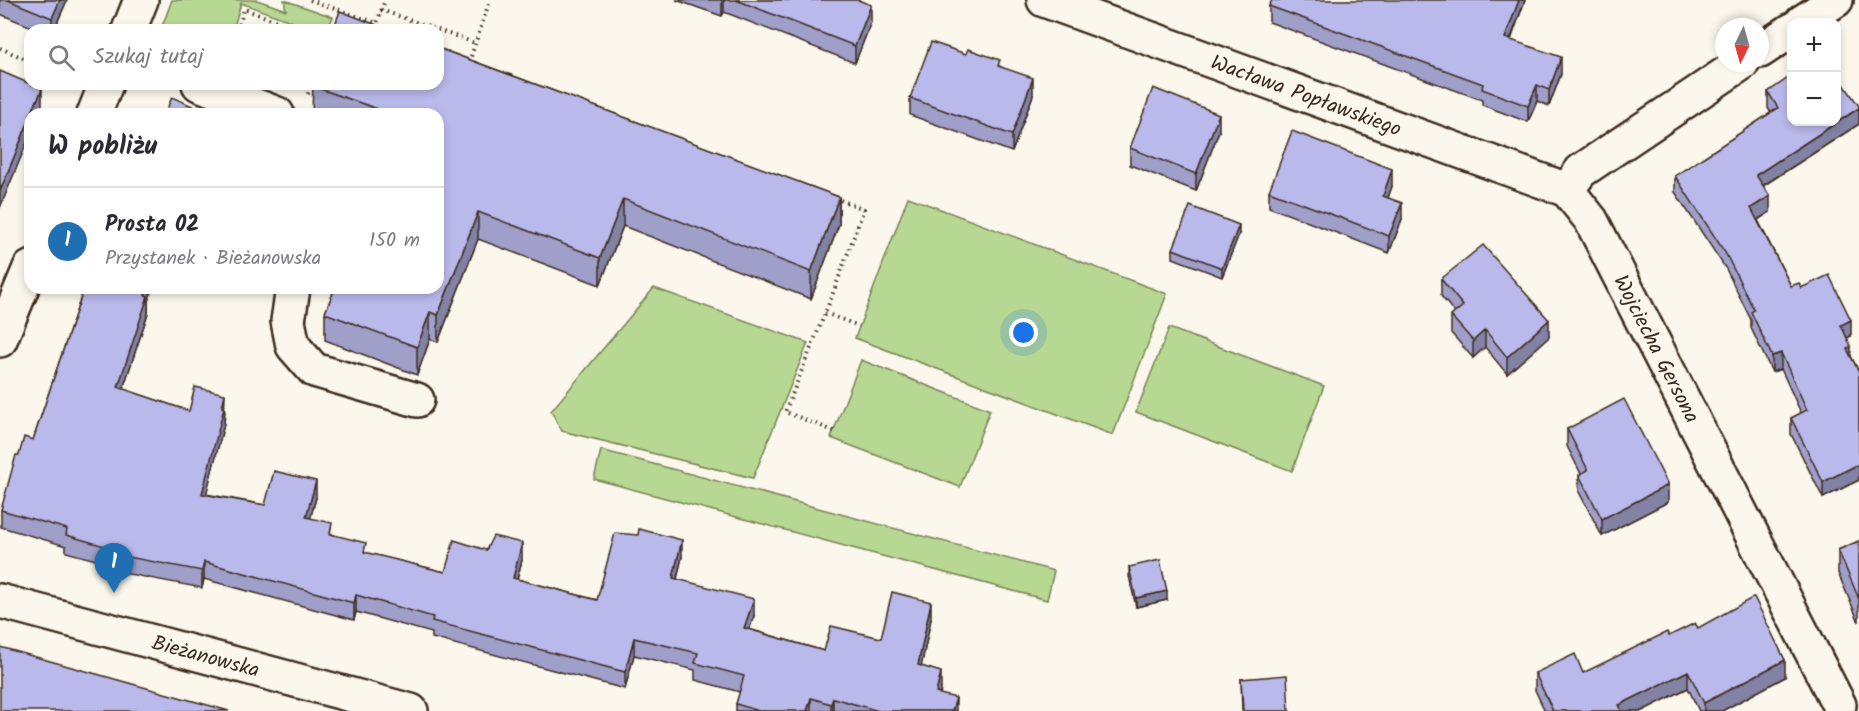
<!DOCTYPE html>
<html lang="pl">
<meta charset="utf-8">
<style>
body{margin:0;font-family:Kalam,sans-serif;background:#f7f7f7;color:#2b2b33}
.controls{position:absolute;right:18px;top:18px;display:grid;overflow:hidden;border-radius:12px;box-shadow:0 3px 9px #0003}
.controls button{width:54px;height:54px;display:grid;place-items:center;padding:0;border:0;border-bottom:2px solid #e1e1e2;background:#fff;color:#2b2b33;font:30px sans-serif}
.compass{position:absolute;left:1715px;top:18px;width:54px;height:54px;border-radius:50%;background:#fff;box-shadow:0 3px 9px #0003;rotate:185deg}
.you{position:absolute;left:1024px;top:333px;width:21px;height:21px;margin:-15px;border:4px solid #fff;border-radius:50%;background:#1a73e8;box-shadow:0 0 0 9px #1a73e833}
.badge{display:grid;place-items:center;width:39px;height:39px;border-radius:50%;background:#1f6fb2;color:#fff;font-size:20px;font-weight:700}
.pin{position:absolute;translate:-50% -50px;filter:drop-shadow(0 2px 3px #0008)}
.pin::after{content:'';position:absolute;top:32px;width:21px;height:18px;background:inherit;clip-path:polygon(0 0,100% 0,50% 100%)}
.list{margin:0;padding:0;list-style:none}
h2{display:flex;justify-content:space-between;align-items:center;height:78px;margin:0;padding:0 24px;font-size:26px}
h2 small{font-size:20px;font-weight:400;color:#7c7c81}
.list li{display:grid;grid-template-columns:39px 1fr auto;gap:18px;align-items:center;box-sizing:border-box;height:108px;padding:0 24px;border-top:2px solid #e1e1e2}
.list b{display:block;font-size:22px;white-space:nowrap}
.list p{margin:0;font-size:20px;white-space:nowrap;color:#7c7c81}
.list em{font-size:20px;font-style:normal;color:#7c7c81}
.icon{flex:none;width:33px;height:33px;fill:none;stroke:currentColor;stroke-width:2;stroke-linecap:round;stroke-linejoin:round}
.map{position:relative;flex:none;width:1859px;height:711px;overflow:hidden}
.search{position:absolute;background:#fff;box-shadow:0 3px 9px #0003;left:24px;top:24px;width:420px;height:66px;display:flex;align-items:center;gap:15px;box-sizing:border-box;padding:0 21px;border-radius:18px;color:#7c7c81;font-size:22px}
.panel{position:absolute;background:#fff;box-shadow:0 3px 9px #0003;left:24px;top:108px;width:420px;height:186px;border-radius:18px}
.map>svg:first-child{display:block}
</style>
<div class="map">
<svg width="1859" height="711" viewBox="0 0 1859 711">
<rect width="100%" height="100%" fill="#fbf7ec"/>
<filter id="ink" filterUnits="userSpaceOnUse"><feTurbulence type="fractalNoise" baseFrequency=".0167" numOctaves="2"/><feDisplacementMap in="SourceGraphic" scale="12" xChannelSelector="R" yChannelSelector="G"/><feConvolveMatrix kernelMatrix="1 2 1 2 8 2 1 2 1" color-interpolation-filters="sRGB"/></filter>
<g filter="url(#ink)">
<g fill="#b7d892" stroke="#798158" stroke-width="1.5">
<polygon points="172,0 257,0 286,10 284,0 333,17 327,30 315,30 241,3 233,30 163,30 163,24"/>
<polygon points="908,197 1167,294 1113,435 855,338"/>
<polygon points="654,288 808,343 753,478 562,431 551,411"/>
<polygon points="1169,328 1324,386 1292,471 1136,412"/>
<polygon points="861,360 990,410 960,487 831,438"/>
<polygon points="601,450 1054,571 1047,600 594,479"/>
</g>
<g fill="none" stroke-linecap="round" stroke-linejoin="round">
<g stroke="#3b2a1e" stroke-width="38">
<g id="minor">
<path id="s1" d="M1044,0L1567,190"/>
<polyline points="1802,22 1836,0"/>
<polyline points="129,30 141,0"/>
<polyline points="1760,51 1792,30"/>
<polyline points="199,84 277,114"/>
<polyline points="94,114 106,84"/>
<path id="s2" d="M1567,190L1591,220L1839,705"/>
<polyline points="1567,190 1581,171 1742,63"/>
<polyline points="293,288 288,321 293,346 314,370 417,400"/>
<polyline points="0,340 30,268"/>
<path id="s3" d="M0,601L411,711"/>
</g>
</g>
<g stroke="#3b2a1e" stroke-width="4" stroke-dasharray="1.5 4.5" stroke-linecap="butt">
<polyline points="310,0 377,23 385,0"/>
<polyline points="381,10 475,43"/>
<polyline points="238,30 244,9 301,30"/>
<polyline points="0,48 30,61"/>
<polyline points="469,62 490,0"/>
<polyline points="308,94 312,84"/>
<polyline points="825,313 859,326"/>
<polyline points="834,431 785,412 832,296 864,209 835,198"/>
</g>
<use href="#minor" stroke="#fbf7ec" stroke-width="33"/>
</g>
<g fill="#a09fca" stroke="#3b2a1e" stroke-width="1.5">
<polygon points="0,0 67,0 54,30 39,30 0,14"/>
<polygon points="676,0 858,0 871,22 855,63 724,12 722,16"/>
<polygon points="1525,0 1511,40 1561,74 1549,106 1537,101 1528,122 1482,105 1482,100 1269,22 1269,6"/>
<polygon points="438,48 839,197 839,224 811,299 623,226 600,285 478,239 438,342 430,339 417,375 325,340 325,313 335,288 438,288 438,114 316,114 312,113 313,84 438,84"/>
<polygon points="1000,66 1033,95 1012,152 910,115 910,98"/>
<polygon points="1768,92 1859,106 1859,124 1763,186 1770,212 1758,220 1791,286 1801,288 1851,336 1847,338 1851,356 1859,372 1859,480 1823,498 1791,434 1791,418 1801,413 1781,369 1772,372 1751,328 1751,320 1726,269 1675,192 1675,176 1771,113 1768,108"/>
<polygon points="1219,131 1196,191 1130,165 1130,148"/>
<polygon points="1392,186 1388,198 1402,219 1389,253 1269,207 1269,191"/>
<polygon points="1239,234 1222,277 1173,258 1173,249"/>
<polygon points="1441,279 1549,337 1507,374 1485,347 1473,358 1451,333 1451,316 1455,313 1441,296"/>
<polygon points="84,288 153,288 148,301 148,313 123,389 189,411 225,411 224,424 206,494 265,505 316,498 310,518 332,534 366,553 445,572 486,550 522,560 517,579 597,600 682,557 677,579 754,616 749,629 824,651 881,638 931,619 921,666 941,689 940,694 956,711 736,711 736,704 740,692 695,680 695,670 634,655 625,689 432,638 432,633 356,612 354,620 204,579 202,588 107,570 107,563 66,552 66,546 1,527 1,510 19,455 33,440"/>
<polygon points="1567,429 1668,502 1602,536 1579,492 1579,475 1581,474 1567,446"/>
<polygon points="1859,541 1859,622 1838,573 1838,550"/>
<polygon points="1129,567 1167,600 1136,607 1129,576"/>
<polygon points="1698,628 1785,677 1722,711 1699,711 1688,688 1642,711 1545,711 1535,690 1535,673 1583,673 1669,636"/>
<polygon points="1241,679 1289,711 1242,711"/>
</g>
<g fill="#8282a4" stroke="#3b2a1e" stroke-width="1.5">
<polygon points="60,0 67,0 54,30 52,30 52,18"/>
<polygon points="722,0 724,0 724,12 722,16"/>
<polygon points="1519,0 1525,0 1505,54 1505,38"/>
<polygon points="871,5 871,22 855,63 855,46"/>
<polygon points="1561,57 1561,74 1549,106 1549,90"/>
<polygon points="1033,78 1033,95 1012,152 1012,135"/>
<polygon points="1537,85 1537,101 1528,122 1528,106"/>
<polygon points="42,89 42,106 38,114 31,114"/>
<polygon points="1859,108 1859,124 1756,190 1756,175"/>
<polygon points="1219,114 1219,131 1196,191 1196,174"/>
<polygon points="30,118 30,135 0,208 0,191"/>
<polygon points="1392,169 1392,186 1383,212 1383,196"/>
<polygon points="1770,196 1770,212 1751,224 1751,208"/>
<polygon points="839,197 839,224 811,299 811,272"/>
<polygon points="623,199 623,226 600,285 600,258"/>
<polygon points="1402,203 1402,219 1389,253 1389,236"/>
<polygon points="478,212 478,239 438,342 438,315"/>
<polygon points="1239,225 1239,234 1222,277 1222,268"/>
<polygon points="147,288 153,288 148,301 148,313 118,404 118,387"/>
<polygon points="430,312 430,339 417,375 417,347"/>
<polygon points="1549,320 1549,337 1507,374 1507,357"/>
<polygon points="1851,320 1851,336 1841,341 1841,325"/>
<polygon points="1485,330 1485,347 1473,358 1473,341"/>
<polygon points="1851,347 1851,363 1847,349"/>
<polygon points="1781,353 1781,369 1772,372 1772,356"/>
<polygon points="225,394 224,424 202,511 202,494"/>
<polygon points="1859,464 1859,480 1823,498 1823,482"/>
<polygon points="316,481 316,498 306,534 306,517"/>
<polygon points="1668,485 1668,502 1602,536 1602,519"/>
<polygon points="682,540 682,557 673,595 673,578"/>
<polygon points="522,543 522,560 513,595 513,578"/>
<polygon points="204,562 204,579 202,588 202,571"/>
<polygon points="1167,591 1167,600 1136,607 1136,598"/>
<polygon points="356,595 356,612 354,620 354,603"/>
<polygon points="754,599 754,616 744,645 744,628"/>
<polygon points="931,602 931,619 918,682 918,665"/>
<polygon points="634,638 634,655 625,689 625,672"/>
<polygon points="1785,660 1785,677 1722,711 1704,711 1704,703"/>
<polygon points="1688,671 1688,688 1642,711 1619,711 1619,705"/>
<polygon points="941,672 941,689 936,710 936,693"/>
<polygon points="811,698 811,711 807,711"/>
<polygon points="833,698 833,711 831,711 831,704"/>
<polygon points="956,698 956,711 952,711"/>
</g>
<g fill="#bab9eb" stroke="#3b2a1e" stroke-width="1.5">
<polygon points="8,0 60,0 52,18"/>
<polygon points="736,0 858,0 871,5 855,46"/>
<polygon points="1272,0 1519,0 1505,38 1561,57 1549,90 1537,85 1528,106 1482,89 1483,84 1269,6"/>
<polygon points="340,11 390,30 333,30"/>
<polygon points="931,42 966,54 968,49 1000,60 998,66 1033,78 1012,135 910,98"/>
<polygon points="438,48 839,197 811,272 623,199 600,258 478,212 438,315 430,312 417,347 325,313 335,288 438,288 438,114 392,114 312,86 313,84 438,84"/>
<polygon points="0,71 42,89 31,114 30,114 30,118 0,191"/>
<polygon points="1836,73 1859,106 1859,108 1756,175 1770,196 1751,208 1791,286 1799,283 1801,288 1829,275 1851,320 1841,325 1851,347 1847,349 1859,372 1859,464 1823,482 1791,418 1807,410 1781,353 1772,356 1751,312 1754,310 1726,254 1675,176 1778,108 1768,92 1791,76 1791,122 1836,122"/>
<polygon points="1153,88 1219,114 1196,174 1130,148"/>
<polygon points="172,97 210,114 165,114"/>
<polygon points="1292,131 1392,169 1383,196 1402,203 1389,236 1269,191"/>
<polygon points="1190,206 1239,225 1222,268 1173,249"/>
<polygon points="1483,245 1549,320 1507,357 1485,330 1473,341 1451,316 1463,306 1441,279"/>
<polygon points="84,288 147,288 145,295 148,296 118,387 189,411 195,387 225,394 222,407 224,408 202,494 265,505 274,471 316,481 306,517 332,523 330,534 366,543 364,552 445,572 454,540 486,550 493,536 522,543 513,578 597,600 615,533 638,535 639,529 682,540 673,578 754,599 744,628 824,651 831,626 881,638 892,592 931,602 918,665 941,672 936,693 956,698 952,711 879,711 833,698 831,704 811,698 807,711 759,711 736,704 744,676 695,663 698,653 634,638 625,672 432,621 433,617 356,595 354,603 204,562 202,571 107,553 108,547 66,535 67,529 1,510 16,455 19,455 24,437 33,440"/>
<polygon points="1624,399 1668,485 1602,519 1579,475 1588,470 1567,429"/>
<polygon points="1859,541 1859,599 1838,550"/>
<polygon points="1160,560 1167,591 1136,598 1129,567"/>
<polygon points="1754,597 1785,660 1704,703 1688,671 1619,705 1622,711 1553,711 1535,673 1575,654 1583,673 1667,632 1669,636 1695,623 1698,628"/>
<polygon points="0,647 229,711 0,711"/>
<polygon points="1287,675 1289,711 1243,711 1241,679"/>
</g>
</g>
<g text-anchor="middle" stroke-width="4.5" stroke-linejoin="round" paint-order="stroke">
<g font-size="21" fill="#3b2a1e" stroke="#fbf7ec">
<text dy="7" stroke="none"><textPath href="#s1" startOffset="279">Wacława Popławskiego</textPath></text>
<text dy="7" stroke="none"><textPath href="#s2" startOffset="183">Wojciecha Gersona</textPath></text>
<text dy="7" stroke="none"><textPath href="#s3" startOffset="213">Bieżanowska</textPath></text>
</g>
</g>
</svg>
<div class="controls">
<button>+</button>
<button>−</button>
</div>
<svg class="compass" viewBox="-18 -18 36 36"><path d="M0-13l5 13h-10z" fill="#e53935"/><path d="M0 13l5-13h-10z" fill="#7c7c81"/></svg>
<div class="you"></div>
<div class="pin badge" style="left:114px;top:593px">1</div>
<div class="search"><svg class="icon" aria-label="search" viewBox="0 0 24 24"><circle cx="10" cy="10" r="6"/><path d="M15 15l6 6"/></svg>Szukaj tutaj</div>
<section class="panel">
<h2>W pobliżu<small></small></h2>
<ul class="list">
<li><span class="badge">1</span><div><b>Prosta 02</b><p>Przystanek · Bieżanowska</p></div><em>150 m</em></li>
</ul>
</section>
</div>
